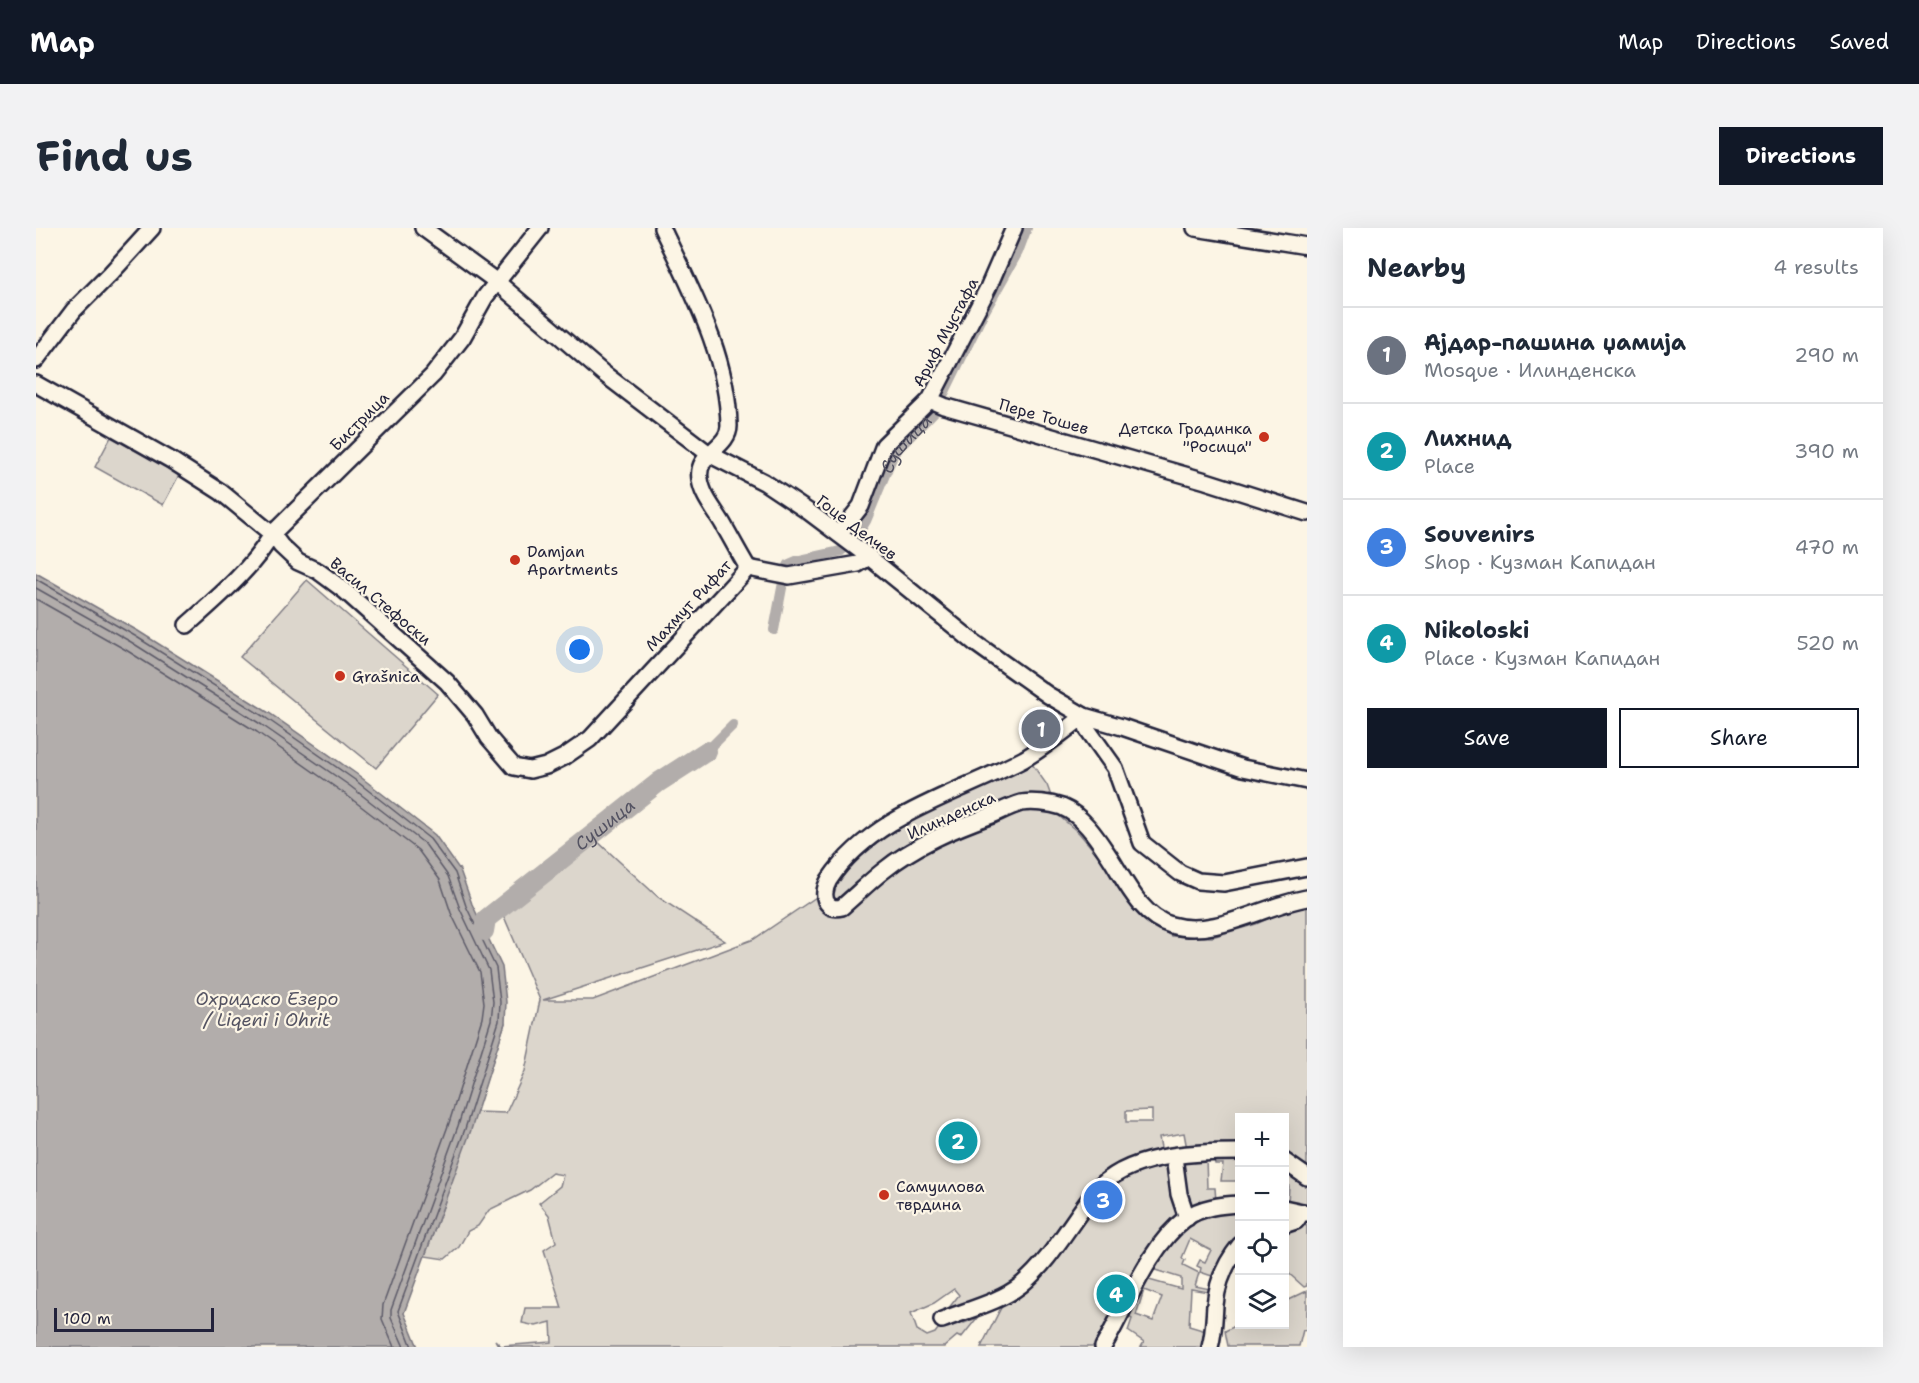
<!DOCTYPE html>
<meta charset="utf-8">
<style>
body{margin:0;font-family:"Shantell Sans",sans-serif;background:#f2f2f3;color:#1f2937}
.controls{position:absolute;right:18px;bottom:18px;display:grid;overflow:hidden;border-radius:0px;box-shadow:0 6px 24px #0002}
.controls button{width:54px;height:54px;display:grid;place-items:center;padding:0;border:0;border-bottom:2px solid #e0e1e3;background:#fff;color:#1f2937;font:30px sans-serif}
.scale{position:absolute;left:18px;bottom:15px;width:160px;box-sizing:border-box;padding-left:6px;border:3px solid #22223b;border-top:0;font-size:16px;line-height:21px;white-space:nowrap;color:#22223b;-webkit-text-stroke:4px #fcf5e5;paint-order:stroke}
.you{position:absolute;left:544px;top:422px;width:21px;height:21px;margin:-15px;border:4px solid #fff;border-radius:50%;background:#1a73e8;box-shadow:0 0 0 9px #1a73e833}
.badge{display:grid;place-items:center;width:39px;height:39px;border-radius:50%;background:#111827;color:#fff;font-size:20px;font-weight:700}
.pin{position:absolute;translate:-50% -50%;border:3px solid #fff;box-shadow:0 2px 6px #0006}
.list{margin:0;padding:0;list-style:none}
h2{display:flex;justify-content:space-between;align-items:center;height:78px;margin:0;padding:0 24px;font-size:26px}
h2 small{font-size:20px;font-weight:400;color:#747a83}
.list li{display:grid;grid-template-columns:39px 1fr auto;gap:18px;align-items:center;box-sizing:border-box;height:96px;padding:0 24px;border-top:2px solid #e0e1e3}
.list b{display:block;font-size:22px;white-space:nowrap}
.list p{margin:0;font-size:20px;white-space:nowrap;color:#747a83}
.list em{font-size:20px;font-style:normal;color:#747a83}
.actions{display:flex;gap:12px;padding:18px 24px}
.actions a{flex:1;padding:14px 0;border:2px solid #111827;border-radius:0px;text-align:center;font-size:21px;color:#111827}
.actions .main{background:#111827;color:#fff}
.icon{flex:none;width:33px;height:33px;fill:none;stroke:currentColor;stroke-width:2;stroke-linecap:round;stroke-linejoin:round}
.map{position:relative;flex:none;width:1271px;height:1119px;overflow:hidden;border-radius:0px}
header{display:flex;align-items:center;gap:36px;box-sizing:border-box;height:84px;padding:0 30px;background:#111827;color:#fff}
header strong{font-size:28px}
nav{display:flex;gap:33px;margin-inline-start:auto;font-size:21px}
.intro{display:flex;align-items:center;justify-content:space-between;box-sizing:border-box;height:144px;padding:0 36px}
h1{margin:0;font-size:42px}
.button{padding:15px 27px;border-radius:0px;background:#111827;color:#fff;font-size:21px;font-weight:700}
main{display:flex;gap:36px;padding:0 36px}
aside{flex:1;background:#fff;border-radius:0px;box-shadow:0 6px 24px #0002}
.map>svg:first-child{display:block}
</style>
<header>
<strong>Map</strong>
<nav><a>Map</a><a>Directions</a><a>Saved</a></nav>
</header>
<div class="intro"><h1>Find us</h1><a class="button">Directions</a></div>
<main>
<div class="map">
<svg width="1271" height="1119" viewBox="0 0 1271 1119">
<rect width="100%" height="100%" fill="#fcf5e5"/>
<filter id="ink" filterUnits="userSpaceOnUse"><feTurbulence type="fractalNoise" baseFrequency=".0167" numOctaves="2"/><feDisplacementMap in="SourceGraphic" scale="12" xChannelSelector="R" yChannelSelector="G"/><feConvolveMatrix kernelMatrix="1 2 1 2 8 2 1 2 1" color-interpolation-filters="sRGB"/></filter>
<g filter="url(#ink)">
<g fill="#dcd6cc" stroke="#7f7c84" stroke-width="1.5" fill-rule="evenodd">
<polygon points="75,209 143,247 127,277 59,239"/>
<polygon points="271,352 402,466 340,540 204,429"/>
<path d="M991,529L1011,557L1022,587L1043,605L1083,652L1108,691L1135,708L1176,709L1220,696L1260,678L1271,677V943L1249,928L1248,890H1204L1203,919L1097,932L1000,1036L963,1064L908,1086L923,1067L918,1061L898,1075L875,1085L881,1102L891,1108L899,1105L905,1097L925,1089L928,1095L941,1090L925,1110L921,1108L908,1119H463L459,1112L465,1118L516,1114L515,1094L500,1098L486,1095L489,1080H526L508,1022L520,1014L513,987L503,975L524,958L527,947L516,945L494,962L453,982L442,998L432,1003L423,1019L409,1031L389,1028L408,976L459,781L469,795L440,884L470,885L489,843L504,772L466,684L561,613L622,669L689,713L507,772H557L718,711L789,663L829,615ZM1116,882V894H1090V883ZM1148,905L1151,921L1126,925L1123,909Z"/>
<polygon points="1203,929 1203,953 1185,953 1187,936 1179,936 1178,931 1170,931 1171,960 1179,960 1180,973 1152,984 1142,935"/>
<polygon points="1133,934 1148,988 1063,1119 945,1119 967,1076 1079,951"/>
<polygon points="1248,937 1271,952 1271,980 1252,975 1253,958 1249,957"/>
<path d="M1203,979V1012L1182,1050L1164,1044L1165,1040L1161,1038L1164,1032L1169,1034L1175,1022L1154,1011L1146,1030L1149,1032L1147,1037L1163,1045L1159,1058L1179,1062L1178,1065L1155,1061L1153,1098L1173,1104L1171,1119H1105L1108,1114L1092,1103L1096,1091L1091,1084L1112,1043L1152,992ZM1116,1041L1145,1050V1061L1113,1052ZM1108,1062L1126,1069L1117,1093L1100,1087Z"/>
<polygon points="1265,996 1271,998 1271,1058 1268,1059 1249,1042 1249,1000"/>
<polygon points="1271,1063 1271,1103 1267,1102 1263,1118 1192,1118 1189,1103 1203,1096 1248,1096 1249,1068 1252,1072"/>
</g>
<polygon fill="#b2adab" stroke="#78757e" stroke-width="1.5" points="0,345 102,403 233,485 322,547 399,607 424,642 436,676 466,739 470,774 469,795 435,902 368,1085 382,1119 0,1119"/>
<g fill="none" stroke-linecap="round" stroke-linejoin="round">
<g stroke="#5c5a68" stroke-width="1.5">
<polyline points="0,351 99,408 230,490 319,552 394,611 419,645 430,678 460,740 464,774 463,793 429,901 362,1083 376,1119"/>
<polyline points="0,360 95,414 226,497 314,558 389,616 412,648 424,681 453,742 457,774 455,792 422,898 355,1082 355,1090 368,1119"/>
<polyline points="0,371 90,422 221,504 309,566 382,622 404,652 415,685 444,744 448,775 446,790 413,895 347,1077 346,1091 358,1119"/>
</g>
<g stroke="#b2adab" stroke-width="10">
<path id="s1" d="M738,402L749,344L753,336L760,333L805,323L821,308L830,293L858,225L900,182L945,90L982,24L991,0"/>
<polyline points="671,523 697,497"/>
</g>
<path stroke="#b2adab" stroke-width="20" id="s2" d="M448,703L450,691L623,554L671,523"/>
<g stroke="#22223b" stroke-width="20">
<g id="minor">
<polyline points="387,0 461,54 567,145 673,226 728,254 773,284 833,329 939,415 1012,467 1048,488 1086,499 1207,540 1271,553"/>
<polyline points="1159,0 1271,18"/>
<polyline points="0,132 38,82 75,45 116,0"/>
<path d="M0,156L135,232L185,264L236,306L245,318L262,334L282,343L309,363L411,454L439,487L453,510L478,539L494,542L510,538L528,529L554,511L712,340C703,325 695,310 687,296C679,282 666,268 664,251C663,245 664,239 667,234C674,222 693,214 693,198C692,127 655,62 626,0"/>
<polyline points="894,172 908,178 1170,253 1271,285"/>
<polyline points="803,306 825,278 848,217 894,172 952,60 978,0"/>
<polyline points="712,340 753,348 822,336 833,329"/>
<path d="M151,397C179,372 219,338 236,306L397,147L426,110L449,69L504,0"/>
<path d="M1271,639L1188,655L1162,653L1144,645L1106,615L1079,540L1052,502L1048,488C1028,503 1009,519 988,531C922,566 837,586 793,652C789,659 786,671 793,677C797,681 802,680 806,679C820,667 833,654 847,643C879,617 917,601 956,587C965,583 975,578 985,575C997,573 1014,575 1026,579C1048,588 1063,613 1075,631C1090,655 1106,689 1135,697C1179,710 1228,677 1271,670"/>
<polyline points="1138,929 1143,966 1151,990"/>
<polyline points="1248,933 1271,949"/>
<polyline points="1248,980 1271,985"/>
<polyline points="1248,997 1260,993 1266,984"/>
<path d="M906,1092C931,1082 964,1074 985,1057C1016,1031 1034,995 1059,964C1090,926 1157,924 1204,924"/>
<path d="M1067,1119C1091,1078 1112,1019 1150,990C1165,979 1185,977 1204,976"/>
<path d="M1174,1119C1178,1105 1178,1092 1179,1077C1181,1055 1190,1034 1204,1017"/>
</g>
</g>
<use href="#minor" stroke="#fcf5e5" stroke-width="15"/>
</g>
</g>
<g fill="#c8321e" stroke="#fcf5e5" stroke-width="2">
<circle cx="1228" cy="209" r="6"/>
<circle cx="479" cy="332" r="6"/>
<circle cx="304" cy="448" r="6"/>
<circle cx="848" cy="967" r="6"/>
</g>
<g text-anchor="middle" stroke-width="4.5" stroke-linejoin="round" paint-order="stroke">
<g font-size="16" fill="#22223b" stroke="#fcf5e5">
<text transform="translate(909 104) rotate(-62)" y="6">Ариф Мустафа</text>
<text transform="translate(1008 188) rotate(16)" y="6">Пере Тошев</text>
<text transform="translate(323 193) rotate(-45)" y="6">Бистрица</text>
<text transform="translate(821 299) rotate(37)" y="6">Гоце Делчев</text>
<text transform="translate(345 373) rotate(40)" y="6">Васил Стефоски</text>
<text transform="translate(652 377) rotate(-47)" y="6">Махмут Рифат</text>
<text transform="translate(915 587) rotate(-24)" y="6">Илинденска</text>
</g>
<g font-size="16" fill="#22223b" stroke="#fcf5e5" text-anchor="start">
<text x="1216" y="206" text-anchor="end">Детска Градинка<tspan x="1216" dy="18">"Росица"</tspan></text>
<text x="491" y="329">Damjan<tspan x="491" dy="18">Apartments</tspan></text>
<text x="316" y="454">Grašnica</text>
<text x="860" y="964">Самуилова<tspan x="860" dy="18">тврдина</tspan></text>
</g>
<g font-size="18" font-style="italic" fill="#545362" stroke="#fcf5e5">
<text dy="6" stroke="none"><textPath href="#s1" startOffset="249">Сушица</textPath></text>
<text dy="6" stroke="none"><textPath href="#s2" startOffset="164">Сушица</textPath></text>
<text x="231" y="777">Охридско Езеро<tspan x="231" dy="21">/ Liqeni i Ohrit</tspan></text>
</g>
</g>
</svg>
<div class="controls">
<button>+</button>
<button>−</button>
<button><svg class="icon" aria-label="locate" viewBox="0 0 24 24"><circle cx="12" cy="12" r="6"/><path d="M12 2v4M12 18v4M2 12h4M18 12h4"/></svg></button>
<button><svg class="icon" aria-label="layers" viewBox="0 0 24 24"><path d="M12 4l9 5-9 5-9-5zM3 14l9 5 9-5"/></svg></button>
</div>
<div class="scale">100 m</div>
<div class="you"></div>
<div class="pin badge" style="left:1005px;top:501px;background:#6b7280">1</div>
<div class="pin badge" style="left:922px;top:913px;background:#0f9aa8">2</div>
<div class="pin badge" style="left:1067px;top:972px;background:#3f7fe0">3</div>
<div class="pin badge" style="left:1080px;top:1066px;background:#0f9aa8">4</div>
</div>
<aside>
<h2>Nearby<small>4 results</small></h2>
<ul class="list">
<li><span class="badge" style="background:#6b7280">1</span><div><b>Ајдар-пашина џамија</b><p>Mosque · Илинденска</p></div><em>290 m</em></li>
<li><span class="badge" style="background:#0f9aa8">2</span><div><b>Лихнид</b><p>Place</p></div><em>390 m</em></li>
<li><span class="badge" style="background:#3f7fe0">3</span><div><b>Souvenirs</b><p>Shop · Кузман Капидан</p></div><em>470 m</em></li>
<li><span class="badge" style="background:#0f9aa8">4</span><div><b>Nikoloski</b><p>Place · Кузман Капидан</p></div><em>520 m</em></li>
</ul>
<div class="actions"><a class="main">Save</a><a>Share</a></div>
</aside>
</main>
